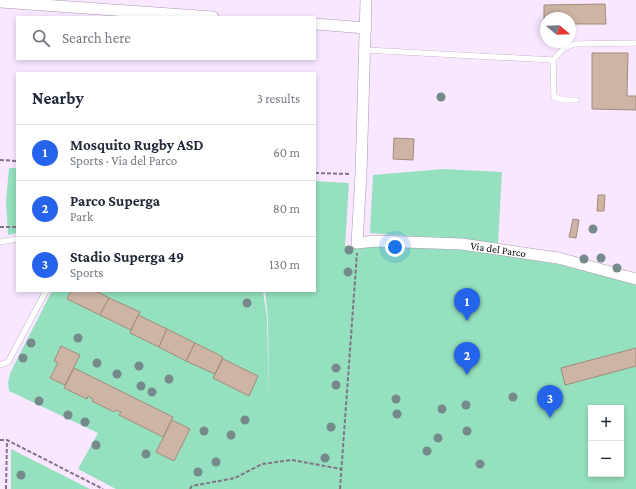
<!DOCTYPE html>
<meta charset="utf-8">
<style>
body{margin:0;font-family:"Crimson Pro",serif;background:#f2f2f3;color:#1f2937}
.controls{position:absolute;right:12px;bottom:12px;display:grid;overflow:hidden;border-radius:0px;box-shadow:0 2px 6px #0003}
.controls button{width:36px;height:36px;display:grid;place-items:center;padding:0;border:0;border-bottom:1px solid #e0e1e3;background:#fff;color:#1f2937;font:20px sans-serif}
.compass{position:absolute;left:540px;top:12px;width:36px;height:36px;border-radius:50%;background:#fff;box-shadow:0 2px 6px #0003;rotate:109deg}
.you{position:absolute;left:395px;top:247px;width:14px;height:14px;margin:-10px;border:3px solid #fff;border-radius:50%;background:#1a73e8;box-shadow:0 0 0 6px #1a73e833}
.badge{display:grid;place-items:center;width:26px;height:26px;border-radius:50%;background:#2563eb;color:#fff;font-size:13px;font-weight:700}
.pin{position:absolute;translate:-50% -33px;filter:drop-shadow(0 1px 2px #0008)}
.pin::after{content:'';position:absolute;top:21px;width:14px;height:12px;background:inherit;clip-path:polygon(0 0,100% 0,50% 100%)}
.list{margin:0;padding:0;list-style:none}
h2{display:flex;justify-content:space-between;align-items:center;height:52px;margin:0;padding:0 16px;font-size:17px}
h2 small{font-size:13px;font-weight:400;color:#747a83}
.list li{display:grid;grid-template-columns:26px 1fr auto;gap:12px;align-items:center;box-sizing:border-box;height:56px;padding:0 16px;border-top:1px solid #e0e1e3}
.list b{display:block;font-size:15px;white-space:nowrap}
.list p{margin:0;font-size:13px;white-space:nowrap;color:#747a83}
.list em{font-size:13px;font-style:normal;color:#747a83}
.icon{flex:none;width:22px;height:22px;fill:none;stroke:currentColor;stroke-width:2;stroke-linecap:round;stroke-linejoin:round}
.map{position:relative;flex:none;width:636px;height:489px;overflow:hidden}
.search{position:absolute;background:#fff;box-shadow:0 2px 6px #0003;left:16px;top:16px;width:300px;height:44px;display:flex;align-items:center;gap:10px;box-sizing:border-box;padding:0 14px;border-radius:0px;color:#747a83;font-size:15px}
.panel{position:absolute;background:#fff;box-shadow:0 2px 6px #0003;left:16px;top:72px;width:300px;height:220px;border-radius:0px}
.map>svg:first-child{display:block}
</style>
<div class="map">
<svg width="636" height="489" viewBox="0 0 636 489">
<rect width="100%" height="100%" fill="#f9e7ff"/>
<g fill="#95e0be" fill-rule="evenodd">
<polygon points="9,168 17,168 17,233 8,235 6,202"/>
<polygon points="443,169 502,172 498,243 370,233 373,175"/>
<path d="M315,181L349,183L345,246H390L461,249L564,265L636,283V489H116L78,469L98,433L9,391L8,382L11,371L52,291H263L267,318L269,403L268,320L265,291H315ZM591,408H621V474H591Z"/>
<polygon points="11,449 90,489 11,489"/>
</g>
<g fill="#ceb4a4" stroke="#a38a7a">
<polygon points="605,4 606,24 570,24 570,18 546,18 546,24 544,24 544,5"/>
<polygon points="592,53 628,53 627,96 636,96 636,110 592,109"/>
<polygon points="394,138 414,139 413,160 393,159"/>
<polygon points="598,195 605,195 604,211 597,211"/>
<polygon points="573,219 579,220 576,238 569,237"/>
<polygon points="71,291 96,291 109,298 100,315 67,299"/>
<polygon points="109,298 140,312 131,330 100,315"/>
<polygon points="138,315 167,329 159,347 130,333"/>
<polygon points="167,329 195,343 186,361 159,347"/>
<polygon points="195,343 223,357 215,374 186,361"/>
<polygon points="61,346 80,355 65,385 50,378 58,363 54,361"/>
<polygon points="636,348 636,366 565,385 561,368"/>
<polygon points="223,359 258,376 249,396 213,378"/>
<polygon points="74,368 173,417 163,437 119,415 121,412 116,410 114,412 92,401 93,399 88,396 87,399 64,388"/>
<polygon points="172,420 190,429 174,461 156,452"/>
</g>
<g fill="none" stroke-linecap="round" stroke-linejoin="round">
<g stroke="#aa99af" stroke-width="6">
<g id="lane">
<polyline points="365,50 553,60 563,49 574,44 636,43"/>
<polyline points="553,60 554,97 564,100 577,100"/>
<polyline points="0,242 17,239"/>
<polyline points="0,365 8,362 46,291"/>
</g>
</g>
<g stroke="#aa99af" stroke-width="12">
<g id="street">
<path id="s1" d="M366,0L361,174L357,243L376,241L462,244L558,258L636,279"/>
<polyline points="0,2 213,17"/>
<polyline points="315,24 366,28"/>
</g>
</g>
<g stroke="#817585" stroke-width="2" stroke-dasharray="4 2" stroke-linecap="butt">
<polyline points="0,160 17,161"/>
<polyline points="315,173 350,174"/>
<polyline points="0,227 17,227"/>
<polyline points="0,440 7,440 103,489"/>
<polyline points="6,489 7,440"/>
<polyline points="190,489 192,486 235,478 262,464 292,460 341,469"/>
<polyline points="340,489 357,253"/>
</g>
<use href="#lane" stroke="#fff" stroke-width="5.5"/>
<use href="#street" stroke="#fff" stroke-width="11"/>
</g>
<g fill="#778a8b">
<circle cx="441" cy="97" r="4.5"/>
<circle cx="593" cy="229" r="4.5"/>
<circle cx="349" cy="250" r="4.5"/>
<circle cx="601" cy="258" r="4.5"/>
<circle cx="584" cy="259" r="4.5"/>
<circle cx="617" cy="268" r="4.5"/>
<circle cx="348" cy="272" r="4.5"/>
<circle cx="247" cy="303" r="4.5"/>
<circle cx="78" cy="338" r="4.5"/>
<circle cx="31" cy="343" r="4.5"/>
<circle cx="23" cy="358" r="4.5"/>
<circle cx="97" cy="363" r="4.5"/>
<circle cx="139" cy="366" r="4.5"/>
<circle cx="336" cy="368" r="4.5"/>
<circle cx="117" cy="374" r="4.5"/>
<circle cx="169" cy="379" r="4.5"/>
<circle cx="336" cy="385" r="4.5"/>
<circle cx="141" cy="386" r="4.5"/>
<circle cx="152" cy="392" r="4.5"/>
<circle cx="513" cy="397" r="4.5"/>
<circle cx="396" cy="399" r="4.5"/>
<circle cx="39" cy="401" r="4.5"/>
<circle cx="466" cy="405" r="4.5"/>
<circle cx="442" cy="409" r="4.5"/>
<circle cx="397" cy="414" r="4.5"/>
<circle cx="68" cy="415" r="4.5"/>
<circle cx="245" cy="420" r="4.5"/>
<circle cx="85" cy="422" r="4.5"/>
<circle cx="331" cy="427" r="4.5"/>
<circle cx="204" cy="431" r="4.5"/>
<circle cx="467" cy="431" r="4.5"/>
<circle cx="231" cy="435" r="4.5"/>
<circle cx="438" cy="438" r="4.5"/>
<circle cx="96" cy="445" r="4.5"/>
<circle cx="427" cy="451" r="4.5"/>
<circle cx="146" cy="454" r="4.5"/>
<circle cx="325" cy="458" r="4.5"/>
<circle cx="216" cy="462" r="4.5"/>
<circle cx="480" cy="464" r="4.5"/>
<circle cx="198" cy="472" r="4.5"/>
<circle cx="21" cy="475" r="4.5"/>
</g>
<g text-anchor="middle" stroke-width="3" stroke-linejoin="round" paint-order="stroke">
<g font-size="11" fill="#0f0911" stroke="#fdfaff">
<text dy="4" stroke="none"><textPath href="#s1" startOffset="385">Via del Parco</textPath></text>
</g>
</g>
</svg>
<div class="controls">
<button>+</button>
<button>−</button>
</div>
<svg class="compass" viewBox="-18 -18 36 36"><path d="M0-13l5 13h-10z" fill="#e53935"/><path d="M0 13l5-13h-10z" fill="#747a83"/></svg>
<div class="you"></div>
<div class="pin badge" style="left:467px;top:321px">1</div>
<div class="pin badge" style="left:467px;top:375px">2</div>
<div class="pin badge" style="left:550px;top:418px">3</div>
<div class="search"><svg class="icon" aria-label="search" viewBox="0 0 24 24"><circle cx="10" cy="10" r="6"/><path d="M15 15l6 6"/></svg>Search here</div>
<section class="panel">
<h2>Nearby<small>3 results</small></h2>
<ul class="list">
<li><span class="badge">1</span><div><b>Mosquito Rugby ASD</b><p>Sports · Via del Parco</p></div><em>60 m</em></li>
<li><span class="badge">2</span><div><b>Parco Superga</b><p>Park</p></div><em>80 m</em></li>
<li><span class="badge">3</span><div><b>Stadio Superga 49</b><p>Sports</p></div><em>130 m</em></li>
</ul>
</section>
</div>
